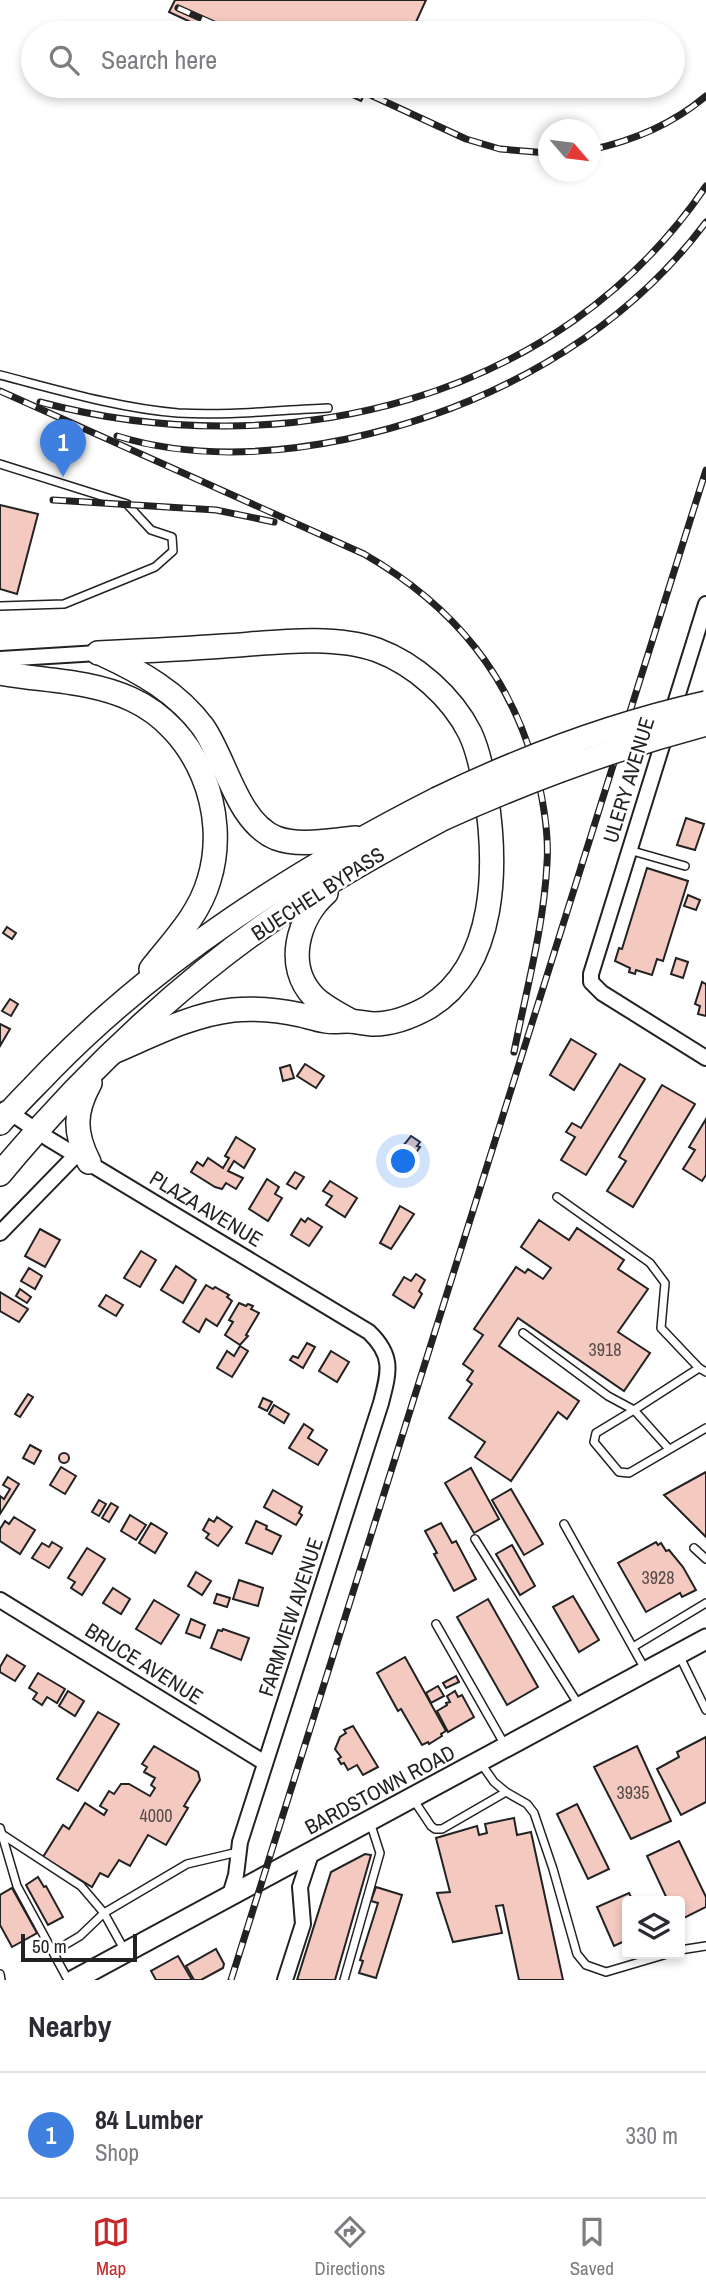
<!DOCTYPE html>
<style>
body{margin:0;font-family:"Archivo Narrow",sans-serif;background:#f7f7f7;color:#2b2b33}
.controls{position:absolute;right:21px;bottom:21px;display:grid;overflow:hidden;border-radius:7px;box-shadow:0 4px 10px #0003}
.controls button{width:63px;height:63px;display:grid;place-items:center;padding:0;border:0;border-bottom:2px solid #e1e1e2;background:#fff;color:#2b2b33;font:35px sans-serif}
.compass{position:absolute;left:538px;top:119px;width:63px;height:63px;border-radius:50%;background:#fff;box-shadow:0 4px 10px #0003;rotate:118deg}
.scale{position:absolute;left:21px;bottom:18px;width:116px;box-sizing:border-box;padding-left:7px;border:4px solid #222;border-top:0;font-size:19px;line-height:24px;white-space:nowrap;color:#222;-webkit-text-stroke:5px #fff;paint-order:stroke}
.you{position:absolute;left:404px;top:1162px;width:24px;height:24px;margin:-18px;border:5px solid #fff;border-radius:50%;background:#1a73e8;box-shadow:0 0 0 10px #1a73e833}
.badge{display:grid;place-items:center;width:46px;height:46px;border-radius:50%;background:#c62828;color:#fff;font-size:23px;font-weight:700}
.pin{position:absolute;translate:-50% -58px;filter:drop-shadow(0 2px 4px #0008)}
.pin::after{content:'';position:absolute;top:37px;width:24px;height:21px;background:inherit;clip-path:polygon(0 0,100% 0,50% 100%)}
.list{margin:0;padding:0;list-style:none}
h2{display:flex;justify-content:space-between;align-items:center;height:91px;margin:0;padding:0 28px;font-size:30px}
h2 small{font-size:23px;font-weight:400;color:#7c7c81}
.list li{display:grid;grid-template-columns:46px 1fr auto;gap:21px;align-items:center;box-sizing:border-box;height:126px;padding:0 28px;border-top:2px solid #e1e1e2}
.list b{display:block;font-size:26px;white-space:nowrap}
.list p{margin:0;font-size:23px;white-space:nowrap;color:#7c7c81}
.list em{font-size:23px;font-style:normal;color:#7c7c81}
.icon{flex:none;width:38px;height:38px;fill:none;stroke:currentColor;stroke-width:2;stroke-linecap:round;stroke-linejoin:round}
.map{position:relative;flex:none;width:706px;height:1980px;overflow:hidden}
.search{position:absolute;background:#fff;box-shadow:0 4px 10px #0003;left:21px;right:21px;top:21px;height:77px;display:flex;align-items:center;gap:18px;box-sizing:border-box;padding:0 24px;border-radius:38px;color:#7c7c81;font-size:26px}
.sheet{height:217px;background:#fff}
nav{display:flex;justify-content:space-around;align-items:center;box-sizing:border-box;height:98px;border-top:2px solid #e1e1e2;background:#fff;font-size:19px;color:#7c7c81}
nav a{display:grid;justify-items:center;gap:4px}
nav .on{color:#c62828}
.map>svg:first-child{display:block}
</style>
<div class="map">
<svg width="706" height="1980" viewBox="0 0 706 1980">
<rect width="100%" height="100%" fill="#fff"/>
<g fill="#f3c9c0" stroke="#222" stroke-width="2">
<polygon points="175,0 426,0 411,33 396,26 393,33 214,33 169,12"/>
<polygon points="328,86 369,86 361,101"/>
<polygon points="0,505 38,514 17,594 0,589"/>
<polygon points="686,818 704,824 695,850 677,845"/>
<polygon points="647,868 688,881 663,961 657,959 652,975 636,970 635,974 629,972 630,968 615,961 619,948 622,949"/>
<polygon points="688,895 700,900 696,910 684,906"/>
<polygon points="7,927 16,933 12,939 3,933"/>
<polygon points="676,958 688,962 683,978 671,974"/>
<polygon points="702,982 706,984 706,1016 698,1014 700,1006 695,1004"/>
<polygon points="10,999 18,1004 11,1016 2,1011"/>
<polygon points="0,1024 10,1029 0,1046"/>
<polygon points="571,1039 596,1054 574,1090 550,1075"/>
<polygon points="305,1064 324,1076 316,1088 297,1076"/>
<polygon points="620,1064 645,1079 586,1175 561,1160 575,1137 566,1132 572,1123 581,1128"/>
<polygon points="290,1065 294,1078 283,1081 280,1068"/>
<polygon points="662,1085 695,1104 633,1207 607,1191 626,1161 619,1157"/>
<polygon points="706,1119 706,1175 702,1181 683,1169 695,1150 689,1147"/>
<polygon points="411,1136 420,1142 417,1146 420,1147 411,1160 398,1152"/>
<polygon points="236,1137 255,1149 244,1168 234,1161 228,1171 243,1178 236,1189 226,1183 222,1189 215,1187 191,1172 197,1162 203,1166 208,1158 223,1168 229,1158 225,1156"/>
<polygon points="295,1172 304,1177 296,1189 287,1184"/>
<polygon points="267,1179 279,1187 275,1194 282,1198 268,1221 249,1209"/>
<polygon points="330,1181 357,1198 345,1217 326,1205 332,1196 323,1191"/>
<polygon points="400,1206 414,1214 391,1249 380,1243"/>
<polygon points="308,1218 322,1227 309,1246 291,1235 301,1219 305,1222"/>
<polygon points="539,1220 569,1240 577,1228 624,1260 618,1269 648,1289 618,1332 650,1353 624,1391 518,1318 499,1346 579,1401 567,1419 558,1412 511,1481 475,1457 485,1442 449,1418 472,1384 467,1380 473,1371 463,1364 483,1335 474,1329 516,1267 525,1273 528,1269 543,1279 551,1268 521,1247"/>
<polygon points="40,1229 60,1240 45,1267 25,1256"/>
<polygon points="141,1251 156,1260 140,1287 124,1278"/>
<polygon points="176,1266 196,1280 183,1303 161,1290"/>
<polygon points="29,1268 42,1276 35,1289 21,1281"/>
<polygon points="416,1274 425,1280 419,1291 422,1294 414,1308 393,1295 404,1277 411,1281"/>
<polygon points="206,1285 213,1289 215,1287 229,1295 227,1297 232,1301 217,1326 206,1319 199,1332 183,1322"/>
<polygon points="20,1289 31,1297 27,1303 16,1296"/>
<polygon points="0,1292 28,1309 19,1322 0,1311"/>
<polygon points="106,1295 123,1305 116,1316 99,1306"/>
<polygon points="239,1303 246,1306 248,1304 253,1306 251,1309 259,1313 246,1335 248,1336 240,1345 225,1335 233,1322 229,1320"/>
<polygon points="307,1343 315,1347 303,1368 290,1360 293,1356 298,1358"/>
<polygon points="240,1346 248,1351 232,1377 217,1368 227,1351 234,1356"/>
<polygon points="331,1351 349,1362 337,1382 319,1371"/>
<polygon points="28,1394 33,1397 20,1417 15,1414"/>
<polygon points="263,1398 272,1402 267,1411 259,1407"/>
<polygon points="274,1405 289,1414 284,1423 269,1414"/>
<polygon points="304,1424 313,1430 308,1438 327,1450 318,1465 289,1448"/>
<polygon points="30,1445 41,1451 34,1464 23,1458"/>
<circle cx="64" cy="1458" r="5"/>
<polygon points="61,1467 76,1476 65,1494 50,1485"/>
<polygon points="471,1468 499,1519 474,1533 445,1483"/>
<polygon points="706,1472 706,1537 664,1495"/>
<polygon points="8,1477 19,1484 0,1514 0,1496 4,1499 10,1489 3,1485"/>
<polygon points="511,1489 543,1544 524,1555 492,1500"/>
<polygon points="273,1490 302,1507 299,1513 302,1515 296,1525 264,1507"/>
<polygon points="99,1500 106,1504 99,1516 92,1512"/>
<polygon points="111,1503 118,1507 109,1522 102,1518"/>
<polygon points="130,1515 146,1525 136,1540 121,1531"/>
<polygon points="14,1517 35,1530 20,1554 0,1541 0,1529 5,1521 9,1524"/>
<polygon points="217,1517 232,1527 218,1546 206,1538 209,1534 203,1530 209,1519 214,1522"/>
<polygon points="256,1521 267,1526 266,1529 281,1536 272,1554 246,1543"/>
<polygon points="151,1523 167,1533 155,1553 139,1543"/>
<polygon points="441,1523 452,1543 456,1541 476,1579 454,1591 434,1554 437,1553 425,1531"/>
<polygon points="52,1542 62,1548 49,1568 32,1558 42,1543 49,1547"/>
<polygon points="656,1542 658,1545 661,1543 666,1551 669,1550 683,1567 696,1590 682,1597 680,1593 646,1612 618,1563"/>
<polygon points="512,1545 535,1586 520,1595 496,1554"/>
<polygon points="87,1548 105,1559 82,1595 71,1588 75,1582 68,1578"/>
<polygon points="196,1572 211,1581 202,1595 188,1586"/>
<polygon points="239,1580 263,1588 258,1606 233,1599"/>
<polygon points="113,1588 130,1599 121,1614 103,1603"/>
<polygon points="217,1594 230,1598 227,1607 214,1603"/>
<polygon points="573,1596 599,1640 579,1652 553,1607"/>
<polygon points="488,1599 538,1687 507,1705 457,1617"/>
<polygon points="154,1600 179,1615 161,1644 136,1629"/>
<polygon points="191,1619 205,1625 200,1638 186,1633"/>
<polygon points="223,1629 249,1638 241,1660 211,1648 218,1630 222,1631"/>
<polygon points="7,1655 25,1666 15,1681 0,1672 0,1667"/>
<polygon points="405,1657 446,1731 441,1734 442,1736 429,1744 428,1742 422,1745 401,1709 398,1711 377,1673"/>
<polygon points="38,1673 65,1689 57,1703 47,1697 42,1705 33,1699 37,1693 29,1688"/>
<polygon points="456,1676 459,1682 446,1688 443,1683"/>
<polygon points="438,1686 444,1696 431,1703 426,1693"/>
<polygon points="68,1691 84,1701 75,1716 59,1706"/>
<polygon points="455,1691 458,1697 462,1695 474,1717 448,1732 437,1711 447,1705 446,1703 450,1702 447,1696"/>
<polygon points="98,1712 119,1724 78,1791 57,1779"/>
<polygon points="353,1726 378,1767 363,1775 357,1765 348,1770 344,1763 341,1764 338,1759 341,1757 335,1749 340,1737 346,1733 344,1730"/>
<polygon points="706,1737 706,1802 681,1815 657,1769 679,1757 677,1752"/>
<polygon points="154,1746 198,1772 200,1780 184,1806 188,1808 166,1845 148,1835 130,1866 119,1860 108,1877 100,1873 92,1887 43,1857 63,1825 69,1829 85,1803 104,1815 107,1810 100,1806 109,1791 114,1794 121,1784 129,1784 150,1796 155,1788 151,1785 155,1778 144,1772 147,1767 142,1764"/>
<polygon points="637,1746 671,1821 631,1839 594,1767"/>
<polygon points="577,1804 609,1869 588,1879 557,1814"/>
<polygon points="514,1818 517,1835 531,1832 563,1980 519,1980 503,1905 496,1906 502,1933 453,1942 437,1893 450,1892 436,1838 477,1826 479,1835 487,1833 485,1824"/>
<polygon points="679,1841 706,1897 706,1907 680,1920 680,1901 668,1901 647,1856"/>
<polygon points="365,1854 371,1855 335,1980 297,1980 331,1872"/>
<polygon points="38,1877 44,1887 46,1886 63,1917 48,1925 26,1885"/>
<polygon points="376,1887 402,1895 376,1978 359,1973 363,1961 360,1960 378,1903 371,1901"/>
<polygon points="12,1888 37,1933 12,1947 0,1925 0,1895"/>
<polygon points="629,1893 633,1901 627,1901 627,1940 614,1946 597,1907"/>
<polygon points="216,1949 224,1964 223,1968 201,1980 194,1980 186,1966"/>
<polygon points="178,1956 192,1980 156,1980 151,1971"/>
</g>
<g fill="none" stroke-linecap="round" stroke-linejoin="round">
<g stroke="#222" stroke-width="10">
<g id="lane">
<path d="M0,375C58,390 118,408 178,413C228,416 279,410 328,408"/>
<polyline points="0,464 127,504 151,530 172,537 173,551 155,567 64,604 0,606"/>
<polyline points="629,850 685,866"/>
<polyline points="557,1197 650,1263 665,1283 661,1328 699,1368"/>
<polyline points="523,1333 608,1396 634,1410 699,1368 706,1372"/>
<polyline points="669,1449 634,1410 596,1433 594,1442 619,1472 629,1473 706,1428"/>
<polyline points="564,1524 646,1671"/>
<polyline points="475,1539 580,1707"/>
<polyline points="694,1548 706,1559"/>
<polyline points="436,1624 506,1747"/>
<polyline points="633,1647 706,1603"/>
<polyline points="679,1655 706,1710"/>
<polyline points="480,1762 494,1782 506,1792 527,1804 534,1813 553,1869 577,1954 586,1965 606,1972 667,1954"/>
<polyline points="413,1799 431,1826 435,1829 442,1829 506,1792"/>
<polyline points="0,1828 17,1886 68,1980"/>
<polyline points="3,1835 81,1886 104,1913 80,1936 53,1952"/>
<polyline points="680,1950 706,1946"/>
<polyline points="125,1951 104,1913 187,1864 238,1852"/>
<polyline points="0,1974 1,1980"/>
<polyline points="344,1980 380,1853 370,1822"/>
</g>
</g>
<g stroke="#222" stroke-width="18">
<g id="street">
<polyline points="706,604 591,974 591,982 602,993 706,1058"/>
<polyline points="0,659 98,653"/>
<path d="M5,1109L49,1139L369,1332C394,1356 389,1372 381,1403L240,1842L236,1875L230,1895"/>
<polyline points="0,1233 76,1155"/>
<polyline points="0,1600 265,1763"/>
<polyline points="285,1980 303,1924 300,1887 311,1854"/>
</g>
</g>
<g stroke="#222" stroke-width="23">
<polyline id="secondary" points="74,1980 706,1639"/>
</g>
<g stroke="#222" stroke-width="26">
<g id="primary">
<path d="M98,653C140,651 182,649 224,646C271,643 332,634 377,650C415,664 452,697 470,733C479,752 483,774 486,794C497,864 498,964 429,1007C413,1016 392,1024 374,1024C365,1024 356,1021 348,1021C341,1021 333,1022 326,1021C318,1020 309,1017 301,1015C278,1010 256,1008 233,1010C190,1015 151,1036 113,1052"/>
<path d="M104,655C141,672 178,693 203,727C226,760 237,822 276,838C300,847 331,840 356,838"/>
<path d="M0,673C44,681 89,680 131,699C197,729 230,812 209,880C199,915 173,941 151,969"/>
<path d="M326,893C298,918 284,966 314,997C324,1007 339,1014 351,1021"/>
<path d="M0,1123C16,1104 34,1087 51,1069C162,956 297,870 437,799"/>
<path d="M89,1162C74,1133 74,1112 90,1083"/>
<path d="M0,1174C86,1070 193,969 308,896C351,868 397,843 442,819"/>
</g>
</g>
<use href="#lane" stroke="#fff" stroke-width="7"/>
<use href="#street" stroke="#fff" stroke-width="14"/>
<use href="#secondary" stroke="#fff" stroke-width="19"/>
<use href="#primary" stroke="#fff" stroke-width="23"/>
<g stroke="#222" stroke-width="7">
<g id="rail">
<polyline points="178,8 234,33"/>
<polyline points="351,86 466,139 500,149 548,153"/>
<path d="M590,150C633,141 673,124 706,96"/>
<path d="M0,391L364,554C454,606 513,677 538,779C544,806 549,835 547,863C544,926 526,991 514,1052"/>
<path d="M40,402C283,467 560,402 706,186"/>
<path d="M117,436C192,459 270,455 347,439C486,409 619,338 706,222"/>
<polyline points="53,500 216,510 274,522"/>
<polyline points="231,1980 706,470"/>
</g>
</g>
<use href="#rail" stroke="#fff" stroke-width="4.5" stroke-dasharray="13" stroke-linecap="butt"/>
<g stroke="#222" stroke-width="26" stroke-linecap="butt">
<g id="primary-bridge">
<path d="M437,799C524,757 612,724 706,703"/>
<path d="M442,819C528,780 615,748 706,724"/>
</g>
</g>
<use href="#primary-bridge" stroke="#fff" stroke-width="23"/>
</g>
<g text-anchor="middle" stroke-width="5" stroke-linejoin="round" paint-order="stroke">
<g font-size="18" fill="#564c4a">
<text x="605" y="1356">3918</text>
<text x="658" y="1584">3928</text>
<text x="633" y="1799">3935</text>
<text x="156" y="1822">4000</text>
</g>
<g font-size="21" fill="#222" stroke="#fff">
<text transform="translate(629 780) rotate(-73)" y="7">ULERY AVENUE</text>
<text transform="translate(318 894) rotate(-33)" y="7">BUECHEL BYPASS</text>
<text transform="translate(206 1209) rotate(31)" y="7">PLAZA AVENUE</text>
<text transform="translate(291 1617) rotate(-72)" y="7">FARMVIEW AVENUE</text>
<text transform="translate(144 1664) rotate(32)" y="7">BRUCE AVENUE</text>
<text transform="translate(380 1790) rotate(-28)" y="7">BARDSTOWN ROAD</text>
</g>
</g>
</svg>
<div class="controls">
<button><svg class="icon" aria-label="layers" viewBox="0 0 24 24"><path d="M12 4l9 5-9 5-9-5zM3 14l9 5 9-5"/></svg></button>
</div>
<svg class="compass" viewBox="-18 -18 36 36"><path d="M0-13l5 13h-10z" fill="#e53935"/><path d="M0 13l5-13h-10z" fill="#7c7c81"/></svg>
<div class="scale">50 m</div>
<div class="you"></div>
<div class="pin badge" style="left:63px;top:477px;background:#3f7fe0">1</div>
<div class="search"><svg class="icon" aria-label="search" viewBox="0 0 24 24"><circle cx="10" cy="10" r="6"/><path d="M15 15l6 6"/></svg>Search here</div>
</div>
<section class="sheet">
<h2>Nearby<small></small></h2>
<ul class="list">
<li><span class="badge" style="background:#3f7fe0">1</span><div><b>84 Lumber</b><p>Shop</p></div><em>330 m</em></li>
</ul>
</section>
<nav>
<a class="on"><svg class="icon" aria-label="map" viewBox="0 0 24 24"><path d="M3 6l6-2 6 2 6-2v14l-6 2-6-2-6 2zM9 4v14M15 6v14"/></svg>Map</a>
<a><svg class="icon" aria-label="directions" viewBox="0 0 24 24"><path d="M12 3l9 9-9 9-9-9zM9 14v-3h6M13 9l2 2-2 2"/></svg>Directions</a>
<a><svg class="icon" aria-label="saved" viewBox="0 0 24 24"><path d="M7 4h10v16l-5-4-5 4z"/></svg>Saved</a>
</nav>
